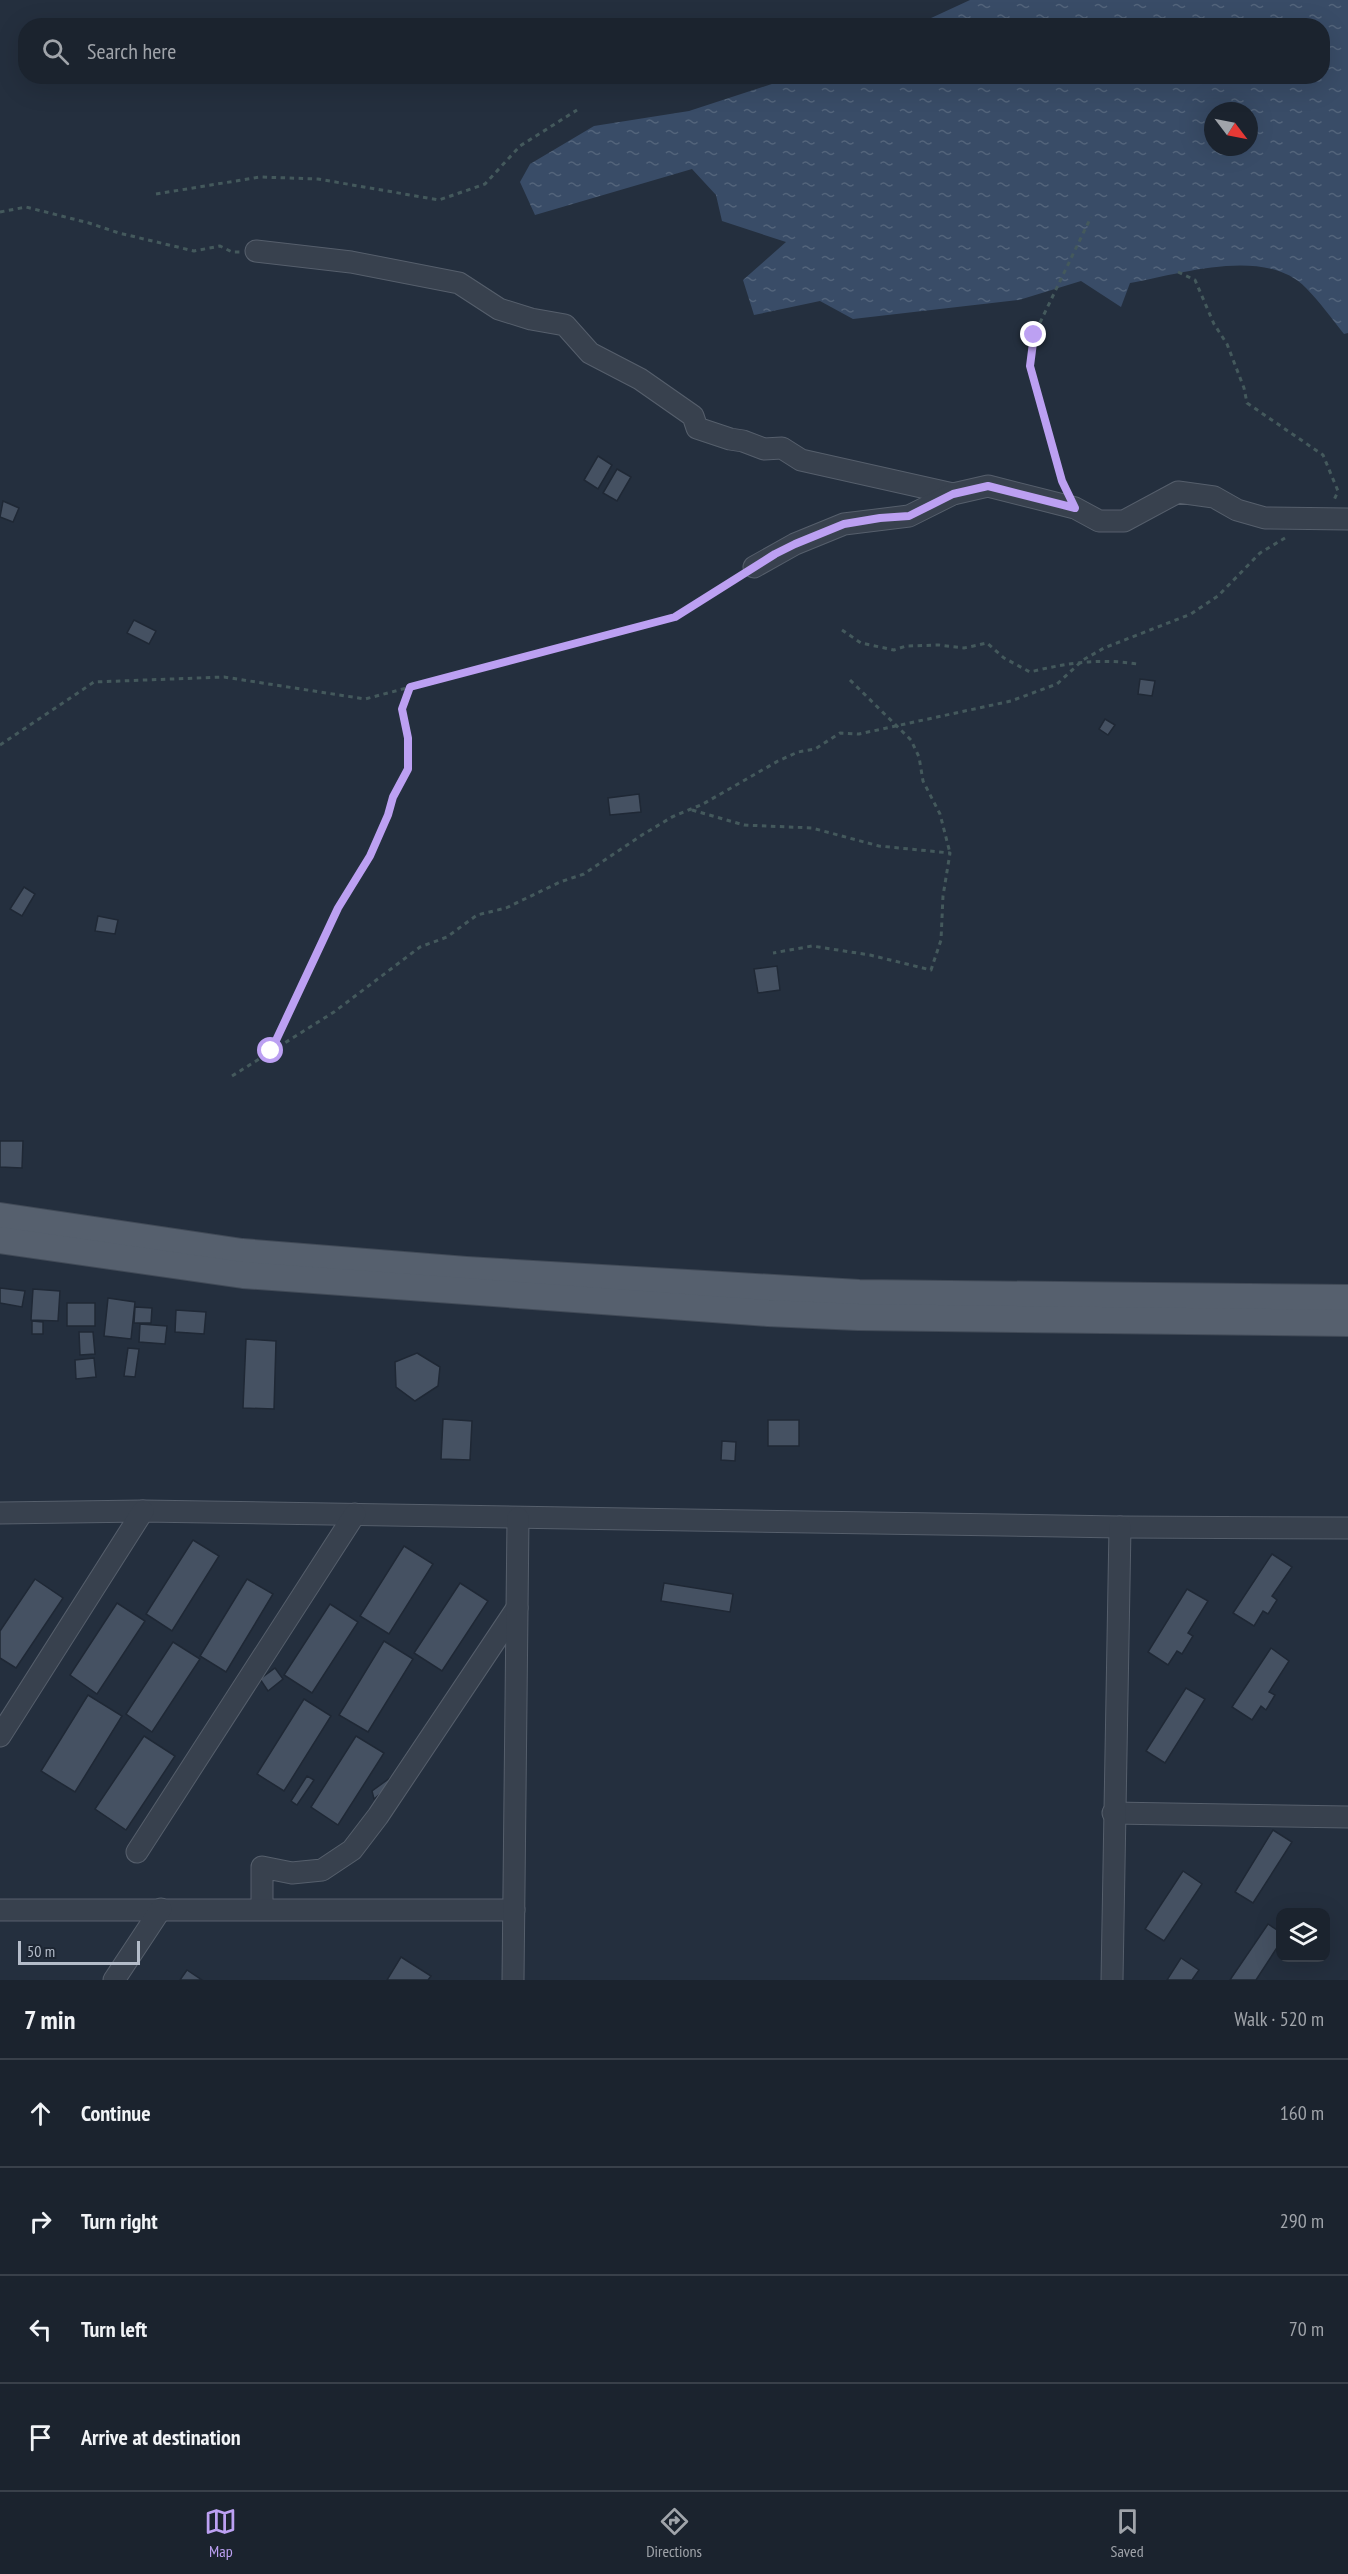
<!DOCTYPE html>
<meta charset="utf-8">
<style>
body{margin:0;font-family:"PT Sans Narrow",sans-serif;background:#282f3a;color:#f1f3f6}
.controls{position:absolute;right:18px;bottom:18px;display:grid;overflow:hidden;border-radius:12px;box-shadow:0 6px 24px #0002}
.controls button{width:54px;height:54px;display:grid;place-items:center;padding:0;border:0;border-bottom:2px solid #39404a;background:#1b232e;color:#f1f3f6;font:30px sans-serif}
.compass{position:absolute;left:1204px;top:102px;width:54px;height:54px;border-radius:50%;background:#1b232e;box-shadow:0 6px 24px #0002;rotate:122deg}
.scale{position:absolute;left:18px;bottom:15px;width:122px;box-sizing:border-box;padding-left:6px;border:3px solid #b4bcc9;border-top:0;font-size:16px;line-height:21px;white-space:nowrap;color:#b4bcc9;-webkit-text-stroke:4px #1d2633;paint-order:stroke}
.stop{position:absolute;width:18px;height:18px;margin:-14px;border:4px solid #bca0f2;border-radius:50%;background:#fff}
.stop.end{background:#bca0f2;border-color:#fff;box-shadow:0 2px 6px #0008}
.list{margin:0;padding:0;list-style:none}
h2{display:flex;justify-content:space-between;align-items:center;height:78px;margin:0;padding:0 24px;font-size:26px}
h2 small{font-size:20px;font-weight:400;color:#a0a4aa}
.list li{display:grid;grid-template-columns:39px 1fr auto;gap:18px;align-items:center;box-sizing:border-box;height:108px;padding:0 24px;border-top:2px solid #39404a}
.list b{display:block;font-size:22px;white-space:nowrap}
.list em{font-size:20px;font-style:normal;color:#a0a4aa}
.icon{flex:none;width:33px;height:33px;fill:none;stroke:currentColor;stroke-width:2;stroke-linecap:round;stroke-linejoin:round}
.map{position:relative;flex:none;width:1348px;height:1980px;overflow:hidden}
.search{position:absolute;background:#1b232e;box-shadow:0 6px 24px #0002;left:18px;right:18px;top:18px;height:66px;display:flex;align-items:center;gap:15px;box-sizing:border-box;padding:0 21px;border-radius:24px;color:#a0a4aa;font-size:22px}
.sheet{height:510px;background:#1b232e}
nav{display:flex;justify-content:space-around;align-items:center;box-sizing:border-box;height:84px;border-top:2px solid #39404a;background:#1b232e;font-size:16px;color:#a0a4aa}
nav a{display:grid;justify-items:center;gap:3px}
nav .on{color:#bca0f2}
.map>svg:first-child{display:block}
</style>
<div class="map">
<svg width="1348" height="1980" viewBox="0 0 1348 1980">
<defs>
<pattern id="water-ripples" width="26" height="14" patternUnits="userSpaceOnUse" patternTransform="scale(1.5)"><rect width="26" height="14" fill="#394c67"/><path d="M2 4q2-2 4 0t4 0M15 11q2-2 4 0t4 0" fill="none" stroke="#53647b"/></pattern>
</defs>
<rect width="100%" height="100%" fill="#242f3e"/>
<path fill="url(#water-ripples)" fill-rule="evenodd" d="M970,0H1348V333L1344,334C1332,319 1320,302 1306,288C1265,246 1181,274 1130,283L1121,307L1081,281L1019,300L853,319L820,301L754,315L743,280L786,242L722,221L716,195L692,169L535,215L520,182L530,164L594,126L689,111L793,77L1322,76V26L916,25ZM1213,111H1249V147H1213Z"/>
<g fill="#455162" stroke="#1f2835" stroke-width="1.5">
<polygon points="598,456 612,465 598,489 584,480"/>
<polygon points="617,469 631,477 617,501 603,493"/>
<polygon points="3,501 19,508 13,522 0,517"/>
<polygon points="134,620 156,631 149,644 127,633"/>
<polygon points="1140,679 1155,681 1152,696 1138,694"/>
<polygon points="1105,719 1115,725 1108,735 1099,729"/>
<polygon points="639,794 641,812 610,815 608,798"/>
<polygon points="24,887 35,894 22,916 10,909"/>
<polygon points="98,916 118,920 115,934 95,931"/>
<polygon points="777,966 780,990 758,993 754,969"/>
<polygon points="0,1141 23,1141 22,1168 0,1167"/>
<polygon points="0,1288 25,1291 22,1307 0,1303"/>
<polygon points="33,1289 60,1291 58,1321 31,1320"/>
<polygon points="108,1298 135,1302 131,1339 104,1336"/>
<rect x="67" y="1303" width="28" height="23"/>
<polygon points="135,1307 152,1308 151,1323 134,1323"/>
<polygon points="176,1310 206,1312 204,1334 175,1332"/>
<polygon points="32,1321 43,1322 43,1334 32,1334"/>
<polygon points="140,1324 167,1326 165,1344 139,1342"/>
<polygon points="79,1332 93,1332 95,1354 80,1355"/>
<polygon points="246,1339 276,1341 274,1409 243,1408"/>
<polygon points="128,1348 139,1349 135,1377 124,1376"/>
<polygon points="417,1353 440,1367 438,1386 415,1401 396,1387 395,1362"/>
<polygon points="94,1358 96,1377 76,1379 75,1360"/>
<polygon points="443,1419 472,1421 470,1460 441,1459"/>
<rect x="768" y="1420" width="31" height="26"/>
<polygon points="722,1441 736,1442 735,1461 721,1460"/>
<polygon points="193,1540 219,1556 172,1631 146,1614"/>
<polygon points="404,1546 433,1564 389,1634 360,1616"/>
<polygon points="1272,1554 1292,1567 1272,1596 1277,1600 1268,1614 1263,1611 1254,1626 1233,1613"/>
<polygon points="35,1579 63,1598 16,1668 0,1658 0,1631"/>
<polygon points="247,1579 273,1594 226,1672 200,1656"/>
<polygon points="460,1583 488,1601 442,1671 414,1653"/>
<polygon points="664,1583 733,1594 730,1612 661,1601"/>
<polygon points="1187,1589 1208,1601 1188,1633 1193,1636 1182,1654 1177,1651 1168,1665 1148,1652"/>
<polygon points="117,1603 145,1621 97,1694 70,1675"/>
<polygon points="330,1604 358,1622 312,1693 284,1675"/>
<polygon points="384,1641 413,1659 368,1732 339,1715"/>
<polygon points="173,1642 200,1659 152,1732 126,1714"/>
<polygon points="1271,1648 1289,1661 1269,1692 1275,1695 1266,1710 1261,1706 1252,1720 1232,1707"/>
<polygon points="275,1668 283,1679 268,1691 260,1679"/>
<polygon points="1186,1688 1205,1699 1165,1763 1146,1751"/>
<polygon points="88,1695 122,1716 75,1792 41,1771"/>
<polygon points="304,1699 331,1716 284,1791 257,1774"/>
<polygon points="144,1736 175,1756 126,1830 95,1809"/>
<polygon points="356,1736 384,1753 338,1825 311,1807"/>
<polygon points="307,1776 314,1780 297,1805 291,1801"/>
<polygon points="390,1778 391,1785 374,1799 372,1791"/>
<polygon points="1273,1830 1292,1842 1253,1903 1235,1892"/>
<polygon points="1183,1871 1202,1884 1164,1941 1145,1929"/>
<polygon points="1268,1924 1280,1932 1280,1943 1256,1980 1230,1980"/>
<polygon points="401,1957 431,1976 428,1980 387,1980"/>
<polygon points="1181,1958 1199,1970 1192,1980 1167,1980"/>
<polygon points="187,1970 202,1980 180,1980"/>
</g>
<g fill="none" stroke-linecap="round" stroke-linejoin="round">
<g stroke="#565f6c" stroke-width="23">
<g id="minor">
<polyline points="256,251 351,262 459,283 499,309 531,319 565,325 590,353 640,379 693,416 697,428 730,439 743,441 764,449 782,448 801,460 953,494"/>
<polyline points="754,567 795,544 844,524 909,516 953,494 988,486 1075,508 1099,521 1124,521 1178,492 1214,497 1237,510 1265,518 1348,519"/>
<polyline points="0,1513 143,1511 1120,1527 1348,1528"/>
<polyline points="0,1736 143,1511"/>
<polyline points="1113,1813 1348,1817"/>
<polyline points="137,1852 355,1514"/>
<polyline points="262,1909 262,1867 292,1873 322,1870 352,1850 378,1816 517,1608"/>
<polyline points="0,1910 514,1910"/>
<polyline points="114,1980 161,1909"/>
<polyline points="513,1980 518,1518"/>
<polyline points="1112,1980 1120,1527"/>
</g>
</g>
<g stroke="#414a57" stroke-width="28">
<g id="major">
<polyline points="0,1216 242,1252 466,1270 859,1293 1348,1298"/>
<polyline points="0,1240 243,1275 768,1313 858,1317 1348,1323"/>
</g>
</g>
<g stroke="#44595c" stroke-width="3" stroke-dasharray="4.5 4.5" stroke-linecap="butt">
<polyline points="156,194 260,177 318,179 439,200 485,184 520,146 577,110"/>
<polyline points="0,212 26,207 89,223 119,233 194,251 220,246 232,252 240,252"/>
<polyline points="1178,272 1195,280 1214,324 1227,344 1244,388 1247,403 1323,455 1338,491 1334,500"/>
<polyline points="1065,487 1030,366 1034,335 1091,217"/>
<path d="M842,630L861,643L894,650L906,646L939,645L964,648L987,643L1004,658L1030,672C1067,663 1099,658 1137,664"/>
<polyline points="850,680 911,740 919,757 923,781 940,814 950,853"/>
<polyline points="0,745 94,682 224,677 365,699 675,617 740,576"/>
<polyline points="692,810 744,825 812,828 879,846 950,853 943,896 941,940 931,970 870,955 812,946 773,953"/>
<polyline points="271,1049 338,907 370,856 389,815 393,797 407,769 408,738 402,709 410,688"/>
<polyline points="232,1076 334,1012 420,947 447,937 477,915 506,908 560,882 584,874 642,835 672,817 703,804 778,761 798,752 815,749 840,733 859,734 1011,701 1057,684 1083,660 1104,648 1191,614 1218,596 1260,553 1285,538"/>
</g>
<use href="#minor" stroke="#38414e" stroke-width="21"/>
<use href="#major" stroke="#56606e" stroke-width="26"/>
</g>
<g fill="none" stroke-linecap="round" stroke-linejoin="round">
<polyline stroke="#bca0f2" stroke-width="8" points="271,1051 338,908 370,856 388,815 393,797 408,769 408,738 402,709 410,687 675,617 775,554 795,544 844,524 880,518 909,516 953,494 988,486 1075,508 1062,481 1030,366 1034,335"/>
</g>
</svg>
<div class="controls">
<button><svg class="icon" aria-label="layers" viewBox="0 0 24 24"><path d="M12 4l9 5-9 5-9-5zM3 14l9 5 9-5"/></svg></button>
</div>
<svg class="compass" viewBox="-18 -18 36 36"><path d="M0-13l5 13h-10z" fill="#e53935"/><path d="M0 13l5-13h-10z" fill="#a0a4aa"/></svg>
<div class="scale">50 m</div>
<div class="stop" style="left:271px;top:1051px"></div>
<div class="stop end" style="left:1034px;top:335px"></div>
<div class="search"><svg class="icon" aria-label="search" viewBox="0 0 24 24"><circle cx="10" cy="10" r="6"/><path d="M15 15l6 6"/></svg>Search here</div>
</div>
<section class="sheet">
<h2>7 min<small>Walk · 520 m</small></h2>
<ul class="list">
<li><svg class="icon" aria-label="ahead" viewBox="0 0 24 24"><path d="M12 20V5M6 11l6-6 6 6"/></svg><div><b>Continue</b></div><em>160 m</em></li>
<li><svg class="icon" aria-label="right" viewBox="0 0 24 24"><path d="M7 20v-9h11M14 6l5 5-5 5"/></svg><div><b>Turn right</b></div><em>290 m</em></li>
<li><svg class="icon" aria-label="left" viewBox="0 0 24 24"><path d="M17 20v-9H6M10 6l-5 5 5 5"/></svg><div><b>Turn left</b></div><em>70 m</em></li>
<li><svg class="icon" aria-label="arrive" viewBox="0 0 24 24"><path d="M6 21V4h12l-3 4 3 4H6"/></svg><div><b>Arrive at destination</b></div></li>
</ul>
</section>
<nav>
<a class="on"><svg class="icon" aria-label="map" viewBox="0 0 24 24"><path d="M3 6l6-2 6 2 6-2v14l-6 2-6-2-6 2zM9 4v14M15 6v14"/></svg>Map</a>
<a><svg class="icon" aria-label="directions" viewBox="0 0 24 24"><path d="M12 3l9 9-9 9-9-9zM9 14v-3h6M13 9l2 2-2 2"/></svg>Directions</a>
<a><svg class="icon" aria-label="saved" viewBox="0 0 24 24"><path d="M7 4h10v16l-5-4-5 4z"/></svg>Saved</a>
</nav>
